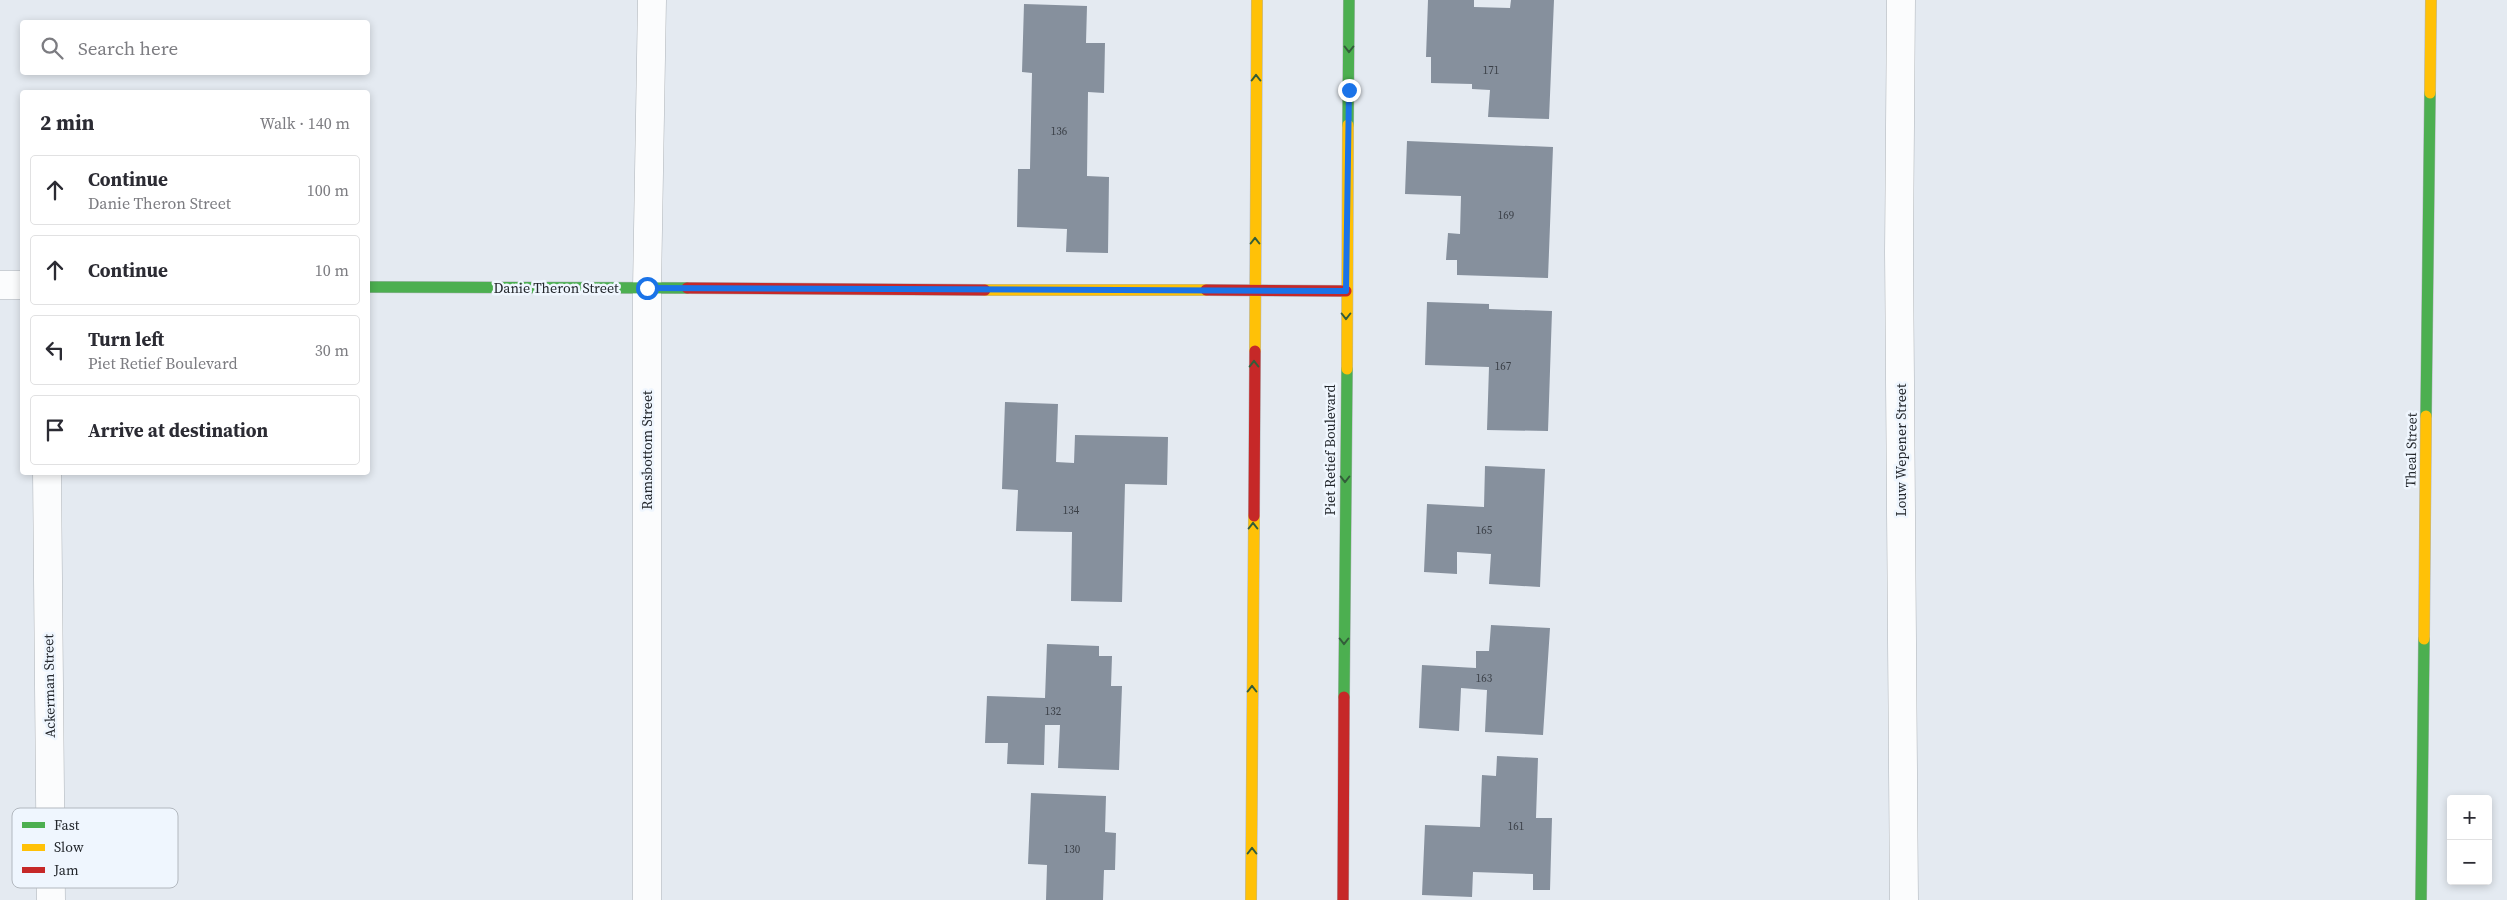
<!DOCTYPE html>
<meta charset="utf-8">
<style>
body{margin:0;font-family:"Source Serif 4",serif;background:#f7f7f7;color:#2b2b33}
.controls{position:absolute;right:15px;bottom:15px;display:grid;overflow:hidden;border-radius:5px;box-shadow:0 2px 8px #0003}
.controls button{width:45px;height:45px;display:grid;place-items:center;padding:0;border:0;border-bottom:1px solid #e1e1e2;background:#fff;color:#2b2b33;font:25px sans-serif}
.stop{position:absolute;width:15px;height:15px;margin:-11px;border:4px solid #1a73e8;border-radius:50%;background:#fff}
.stop.end{background:#1a73e8;border-color:#fff;box-shadow:0 1px 5px #0008}
.list{margin:0;padding:0;list-style:none}
h2{display:flex;justify-content:space-between;align-items:center;height:65px;margin:0;padding:0 20px;font-size:21px}
h2 small{font-size:16px;font-weight:400;color:#7c7c81}
.list li{display:grid;grid-template-columns:32px 1fr auto;gap:15px;align-items:center;box-sizing:border-box;height:70px;margin:0 10px 10px;padding:0 10px;border:1px solid #e1e1e2;border-radius:5px}
.list b{display:block;font-size:19px;white-space:nowrap}
.list p{margin:0;font-size:16px;white-space:nowrap;color:#7c7c81}
.list em{font-size:16px;font-style:normal;color:#7c7c81}
.icon{flex:none;width:28px;height:28px;fill:none;stroke:currentColor;stroke-width:2;stroke-linecap:round;stroke-linejoin:round}
.map{position:relative;flex:none;width:2507px;height:900px;overflow:hidden}
.search{position:absolute;background:#fff;box-shadow:0 2px 8px #0003;left:20px;top:20px;width:350px;height:55px;display:flex;align-items:center;gap:12px;box-sizing:border-box;padding:0 18px;border-radius:5px;color:#7c7c81;font-size:19px}
.panel{position:absolute;background:#fff;box-shadow:0 2px 8px #0003;left:20px;top:90px;width:350px;height:385px;border-radius:5px}
.map>svg:first-child{display:block}
</style>
<div class="map">
<svg width="2507" height="900" viewBox="0 0 2507 900">
<rect width="100%" height="100%" fill="#e4eaf1"/>
<g fill="#86909d">
<polygon points="1428,0 1474,0 1474,7 1510,8 1511,0 1554,0 1549,119 1488,117 1490,90 1472,89 1472,84 1431,83 1431,57 1426,57"/>
<polygon points="1024,4 1087,6 1086,43 1105,43 1104,93 1088,92 1087,176 1109,177 1108,253 1066,252 1067,229 1017,227 1018,169 1030,169 1032,73 1022,72"/>
<polygon points="1407,141 1553,147 1548,278 1457,275 1457,260 1446,260 1448,233 1460,234 1461,196 1405,194"/>
<polygon points="1427,302 1489,304 1489,309 1552,311 1548,431 1487,430 1489,367 1425,365"/>
<polygon points="1005,402 1058,404 1056,462 1074,463 1075,435 1168,437 1167,485 1125,484 1122,602 1071,601 1072,532 1016,531 1018,490 1002,489"/>
<polygon points="1485,466 1545,469 1540,587 1489,584 1491,554 1457,552 1457,574 1424,572 1427,504 1484,507"/>
<polygon points="1491,625 1550,628 1543,735 1485,732 1487,690 1461,688 1459,731 1419,728 1422,665 1476,668 1476,651 1489,651"/>
<polygon points="1047,644 1099,646 1099,656 1112,656 1111,686 1122,686 1119,770 1058,768 1060,725 1045,725 1044,765 1007,764 1008,743 985,743 987,696 1045,698"/>
<polygon points="1497,756 1538,758 1536,818 1552,818 1550,890 1533,890 1533,874 1473,872 1472,897 1422,895 1425,825 1480,827 1482,775 1496,776"/>
<polygon points="1031,793 1106,796 1105,832 1116,833 1115,870 1104,870 1103,900 1046,900 1047,865 1028,864"/>
</g>
<g fill="none" stroke-linecap="round" stroke-linejoin="round">
<g stroke="#afb4b9" stroke-width="29">
<g id="street">
<polyline points="1901,0 1899,252 1904,900"/>
<polyline points="0,285 22,285"/>
<polyline points="47,472 51,900"/>
<polyline points="647,900 647,288 652,0"/>
</g>
</g>
<g stroke="#afb4b9" stroke-width="12">
<g id="fast">
<polyline points="1348,125 1349,0"/>
<polyline points="368,287 687,288"/>
<polyline points="2426,416 2430,93"/>
<polyline points="1344,697 1347,369"/>
<polyline points="2421,900 2424,639"/>
</g>
</g>
<g stroke="#afb4b9" stroke-width="12">
<g id="slow">
<polyline points="2430,93 2431,0"/>
<polyline points="985,290 1206,290"/>
<polyline points="1255,351 1257,0"/>
<polyline points="1347,369 1348,125"/>
<polyline points="2424,639 2426,416"/>
<polyline points="1251,900 1254,516"/>
</g>
</g>
<g stroke="#afb4b9" stroke-width="12">
<g id="jam">
<polyline points="687,288 985,290"/>
<polyline points="1206,290 1346,291"/>
<polyline points="1254,516 1255,351"/>
<polyline points="1343,900 1344,697"/>
</g>
</g>
<use href="#street" stroke="#fbfcfd" stroke-width="28"/>
<use href="#fast" stroke="#4caf50" stroke-width="11"/>
<use href="#slow" stroke="#ffc107" stroke-width="11"/>
<use href="#jam" stroke="#c62828" stroke-width="11"/>
</g>
<defs><path id="oneway-chevron" d="M-2-3.5L2.5 0L-2 3.5" fill="none" stroke-width="1.6" stroke-linecap="round" stroke-linejoin="round" transform="scale(1.25)"/></defs>
<g stroke="#335d3a">
<use href="#oneway-chevron" transform="translate(1349 49) rotate(90)"/>
<use href="#oneway-chevron" transform="translate(1256 78) rotate(-90)"/>
<use href="#oneway-chevron" transform="translate(1255 241) rotate(-90)"/>
<use href="#oneway-chevron" transform="translate(1346 316) rotate(90)"/>
<use href="#oneway-chevron" transform="translate(1254 364) rotate(-90)"/>
<use href="#oneway-chevron" transform="translate(1345 479) rotate(90)"/>
<use href="#oneway-chevron" transform="translate(1253 526) rotate(-90)"/>
<use href="#oneway-chevron" transform="translate(1344 641) rotate(90)"/>
<use href="#oneway-chevron" transform="translate(1252 689) rotate(-90)"/>
<use href="#oneway-chevron" transform="translate(1252 851) rotate(-90)"/>
</g>
<g fill="none" stroke-linecap="round" stroke-linejoin="round">
<polyline stroke="#1a73e8" stroke-width="6" points="647,288 1346,291 1349,90"/>
</g>
<g text-anchor="middle" stroke-width="5" stroke-linejoin="round" paint-order="stroke">
<g font-size="11" fill="#3b4048">
<text x="1491" y="74">171</text>
<text x="1059" y="135">136</text>
<text x="1506" y="219">169</text>
<text x="1503" y="370">167</text>
<text x="1071" y="514">134</text>
<text x="1484" y="534">165</text>
<text x="1484" y="682">163</text>
<text x="1053" y="715">132</text>
<text x="1516" y="830">161</text>
<text x="1072" y="853">130</text>
</g>
<g font-size="14" fill="#22262b" stroke="#eff6fe">
<text x="556" y="293">Danie Theron Street</text>
<text transform="translate(647 450) rotate(-90)" y="5">Ramsbottom Street</text>
<text transform="translate(1330 450) rotate(-90)" y="5">Piet Retief Boulevard</text>
<text transform="translate(1901 450) rotate(-90)" y="5">Louw Wepener Street</text>
<text transform="translate(2411 450) rotate(-89)" y="5">Theal Street</text>
<text transform="translate(49 686) rotate(-91)" y="5">Ackerman Street</text>
</g>
</g>
<rect x="12" y="808" width="166" height="80" rx="8" fill="#eff6fe" stroke="#b2b8bf" stroke-width="1"/>
<rect x="22" y="822" width="23" height="6" fill="#4caf50"/>
<rect x="22" y="844" width="23" height="7" fill="#ffc107"/>
<rect x="22" y="867" width="23" height="6" fill="#c62828"/>
<g font-size="14" fill="#22262b">
<text x="54" y="830">Fast</text>
<text x="54" y="852">Slow</text>
<text x="54" y="875">Jam</text>
</g>
</svg>
<div class="controls">
<button>+</button>
<button>−</button>
</div>
<div class="stop" style="left:647px;top:288px"></div>
<div class="stop end" style="left:1349px;top:90px"></div>
<div class="search"><svg class="icon" aria-label="search" viewBox="0 0 24 24"><circle cx="10" cy="10" r="6"/><path d="M15 15l6 6"/></svg>Search here</div>
<section class="panel">
<h2>2 min<small>Walk · 140 m</small></h2>
<ul class="list">
<li><svg class="icon" aria-label="ahead" viewBox="0 0 24 24"><path d="M12 20V5M6 11l6-6 6 6"/></svg><div><b>Continue</b><p>Danie Theron Street</p></div><em>100 m</em></li>
<li><svg class="icon" aria-label="ahead" viewBox="0 0 24 24"><path d="M12 20V5M6 11l6-6 6 6"/></svg><div><b>Continue</b></div><em>10 m</em></li>
<li><svg class="icon" aria-label="left" viewBox="0 0 24 24"><path d="M17 20v-9H6M10 6l-5 5 5 5"/></svg><div><b>Turn left</b><p>Piet Retief Boulevard</p></div><em>30 m</em></li>
<li><svg class="icon" aria-label="arrive" viewBox="0 0 24 24"><path d="M6 21V4h12l-3 4 3 4H6"/></svg><div><b>Arrive at destination</b></div></li>
</ul>
</section>
</div>
